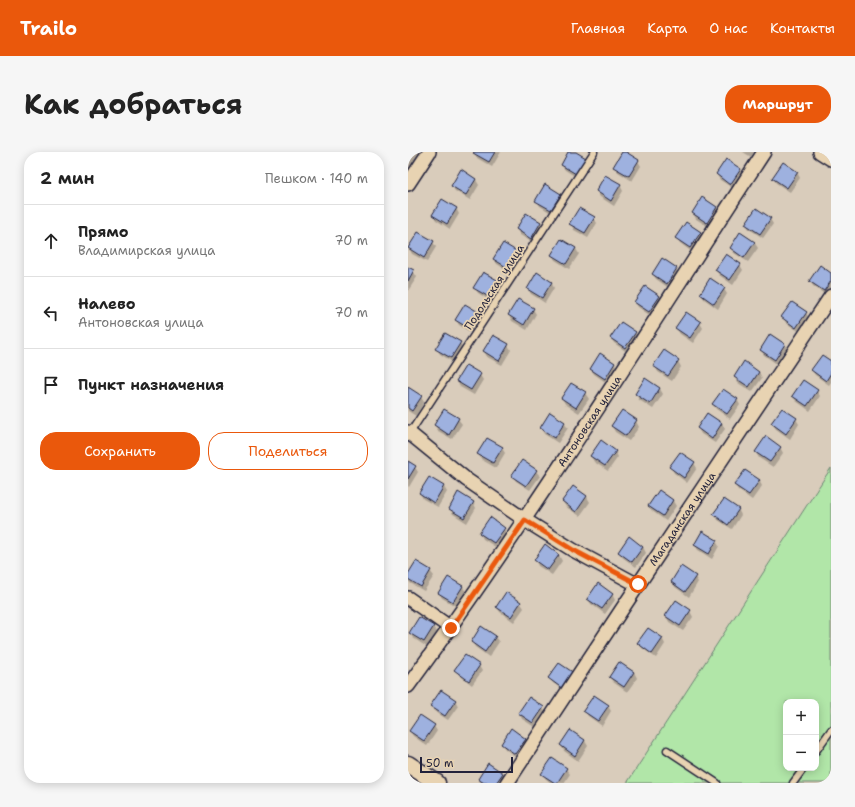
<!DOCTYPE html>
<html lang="ru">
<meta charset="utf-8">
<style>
body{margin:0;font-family:"Shantell Sans",sans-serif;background:#f6f6f6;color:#222}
.controls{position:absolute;right:12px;bottom:12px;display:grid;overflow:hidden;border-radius:8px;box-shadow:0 2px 10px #0003}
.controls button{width:36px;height:36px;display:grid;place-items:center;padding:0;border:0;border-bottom:1px solid #e0e0e0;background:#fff;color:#222;font:20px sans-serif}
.scale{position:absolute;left:12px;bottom:10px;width:93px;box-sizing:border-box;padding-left:4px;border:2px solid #22223b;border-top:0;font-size:11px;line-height:14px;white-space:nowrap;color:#22223b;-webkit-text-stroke:3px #e8d3b2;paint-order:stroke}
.stop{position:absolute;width:12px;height:12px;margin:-9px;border:3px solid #ea580c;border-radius:50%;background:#fff}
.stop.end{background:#ea580c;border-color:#fff;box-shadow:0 1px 4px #0008}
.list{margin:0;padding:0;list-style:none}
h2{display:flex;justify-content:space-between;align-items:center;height:52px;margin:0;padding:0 16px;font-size:17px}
h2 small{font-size:13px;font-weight:400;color:#767676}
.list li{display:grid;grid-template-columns:26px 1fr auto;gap:12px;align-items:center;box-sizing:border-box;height:72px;padding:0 16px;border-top:1px solid #e0e0e0}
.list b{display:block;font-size:15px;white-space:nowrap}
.list p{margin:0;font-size:13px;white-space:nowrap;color:#767676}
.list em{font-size:13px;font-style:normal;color:#767676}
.actions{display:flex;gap:8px;padding:12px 16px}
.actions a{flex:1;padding:9px 0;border:1px solid #ea580c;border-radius:16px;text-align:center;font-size:14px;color:#ea580c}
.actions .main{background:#ea580c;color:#fff}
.icon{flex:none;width:22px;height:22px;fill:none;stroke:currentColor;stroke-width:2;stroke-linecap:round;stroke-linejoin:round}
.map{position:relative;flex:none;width:423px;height:631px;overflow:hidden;border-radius:16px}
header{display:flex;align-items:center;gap:24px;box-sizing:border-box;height:56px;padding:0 20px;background:#ea580c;color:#fff}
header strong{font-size:19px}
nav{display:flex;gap:22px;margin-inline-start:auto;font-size:14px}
.intro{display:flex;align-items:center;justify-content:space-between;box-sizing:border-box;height:96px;padding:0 24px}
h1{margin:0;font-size:28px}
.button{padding:10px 18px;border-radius:16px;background:#ea580c;color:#fff;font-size:14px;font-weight:700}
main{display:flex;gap:24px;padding:0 24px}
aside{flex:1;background:#fff;border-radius:16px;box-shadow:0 2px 10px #0003}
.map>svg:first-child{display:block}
</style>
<header>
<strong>Trailo</strong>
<nav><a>Главная</a><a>Карта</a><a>О нас</a><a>Контакты</a></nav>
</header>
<div class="intro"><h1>Как добраться</h1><a class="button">Маршрут</a></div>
<main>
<aside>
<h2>2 мин<small>Пешком · 140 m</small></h2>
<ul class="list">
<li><svg class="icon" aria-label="ahead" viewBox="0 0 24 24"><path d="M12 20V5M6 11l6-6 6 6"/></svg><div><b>Прямо</b><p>Владимирская улица</p></div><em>70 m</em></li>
<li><svg class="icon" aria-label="left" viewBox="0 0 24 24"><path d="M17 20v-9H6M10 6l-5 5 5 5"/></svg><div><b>Налево</b><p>Антоновская улица</p></div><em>70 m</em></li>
<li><svg class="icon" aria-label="arrive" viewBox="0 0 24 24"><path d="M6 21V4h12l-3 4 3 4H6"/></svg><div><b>Пункт назначения</b></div></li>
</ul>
<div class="actions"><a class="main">Сохранить</a><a>Поделиться</a></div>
</aside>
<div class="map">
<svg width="423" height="631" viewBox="0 0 423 631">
<rect width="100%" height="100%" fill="#d9ccbb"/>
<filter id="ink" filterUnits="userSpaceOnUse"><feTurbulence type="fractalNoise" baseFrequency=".025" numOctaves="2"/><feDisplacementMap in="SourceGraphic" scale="8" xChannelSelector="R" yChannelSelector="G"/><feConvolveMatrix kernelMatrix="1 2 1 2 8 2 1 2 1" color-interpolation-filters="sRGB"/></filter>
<g filter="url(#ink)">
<path fill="#b1e6a8" stroke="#6a8472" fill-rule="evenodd" d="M423,316V631H219ZM378,550H408V616H378Z"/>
<g fill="#0003">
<polygon points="0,0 17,0 0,24"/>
<polygon points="67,0 93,0 84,15 69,6 66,1"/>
<polygon points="162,0 166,0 177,7 180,12 171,27 157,18 154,13"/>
<polygon points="216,0 230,9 233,14 224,29 210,20 206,15"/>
<polygon points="335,0 346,0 343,5"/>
<polygon points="332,17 336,23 326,37 312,28 309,23"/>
<polygon points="53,19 68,28 71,33 62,48 47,39 44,34"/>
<polygon points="389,20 392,26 382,40 368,31 365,26"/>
<polygon points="198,24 212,33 215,39 206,54 192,45 189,40"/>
<polygon points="152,42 155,48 146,63 132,54 129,49"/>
<polygon points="295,47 309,56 312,61 302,76 288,67 285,61"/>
<polygon points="48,56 51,62 42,77 28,68 25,63"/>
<polygon points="118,62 133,71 136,77 127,92 112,83 109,78"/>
<polygon points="186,66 189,71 180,86 166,78 163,72"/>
<polygon points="362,67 365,72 355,86 341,77 338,72"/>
<polygon points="292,81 295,86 285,101 272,91 269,86"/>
<polygon points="25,90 28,95 19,110 4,102 1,96"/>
<polygon points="346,90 350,96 340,110 326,101 323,96"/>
<polygon points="168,97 171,102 161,117 147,108 144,103"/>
<polygon points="109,101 113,106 103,121 89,112 86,107"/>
<polygon points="332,113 335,118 325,133 311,123 308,118"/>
<polygon points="0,116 5,119 9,125 0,139"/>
<polygon points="268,117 272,122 262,137 248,127 245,122"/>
<polygon points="423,122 423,138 419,144 405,134 402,129"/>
<polygon points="303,127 316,137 319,142 310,157 296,147 293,142"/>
<polygon points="90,130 93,135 84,150 70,141 67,136"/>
<polygon points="143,130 146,136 137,151 123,142 120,137"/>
<polygon points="251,145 254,150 244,165 230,155 227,150"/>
<polygon points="125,157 128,162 119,178 104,169 101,163"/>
<polygon points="71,161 75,167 65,182 51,173 48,168"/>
<polygon points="398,161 401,166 392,180 378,171 375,165"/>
<polygon points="292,171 295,176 285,191 272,182 268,176"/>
<polygon points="227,181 230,186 220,201 206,191 203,186"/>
<polygon points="363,184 377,193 380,198 370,213 356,203 353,198"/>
<polygon points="52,191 55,196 46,211 32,202 29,197"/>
<polygon points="100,193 103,198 94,213 79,205 76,199"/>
<polygon points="256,200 270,209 273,215 264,229 250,220 247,214"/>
<polygon points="193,202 207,212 210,217 200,232 186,222 183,217"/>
<polygon points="423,210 423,230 421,233 407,223 404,218"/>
<polygon points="351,220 354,226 344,240 330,231 327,225"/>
<polygon points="72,223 75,228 66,243 52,235 49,229"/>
<polygon points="238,228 252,237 255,242 245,257 231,248 228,242"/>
<polygon points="164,232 177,241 181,247 171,261 157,252 154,246"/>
<polygon points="0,236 13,245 16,250 8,264 0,259"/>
<polygon points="409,239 412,244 402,259 388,249 385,244"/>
<polygon points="329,247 332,253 322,267 308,257 305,252"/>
<polygon points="36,258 50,267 54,272 44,287 30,279 27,273"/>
<polygon points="142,262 156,271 160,276 150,291 136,282 133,276"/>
<polygon points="388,267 391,272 382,287 368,277 364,271"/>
<polygon points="228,269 231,275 221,289 207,280 204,274"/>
<polygon points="314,271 317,277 307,291 293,282 290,276"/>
<polygon points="372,295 375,301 365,315 351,306 348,301"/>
<polygon points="94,296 97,301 88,316 74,308 70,302"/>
<polygon points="207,299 210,305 200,319 186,310 183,304"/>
<polygon points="0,310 7,315 10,320 1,335 0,334"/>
<polygon points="286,311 289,316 279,331 266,321 263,315"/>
<polygon points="128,319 132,324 122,338 108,329 105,324"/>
<polygon points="21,326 36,335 39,340 30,355 15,347 12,341"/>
<polygon points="351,328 354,334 344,348 330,338 327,333"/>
<polygon points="165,335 179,345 182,350 172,364 158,355 155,350"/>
<polygon points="251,340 265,349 268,354 258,369 244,359 241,354"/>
<polygon points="65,350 68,356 59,371 45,362 42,357"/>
<polygon points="330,357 333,363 324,377 310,368 307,362"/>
<polygon points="96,377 99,382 89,396 75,387 72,381"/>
<polygon points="308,389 311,394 304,407 290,398 287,393"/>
<polygon points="235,395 238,401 228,415 214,405 211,400"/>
<polygon points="151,403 154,409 144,423 130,414 127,408"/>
<polygon points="8,410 22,419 26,424 16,439 2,431 0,427 0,424"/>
<polygon points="287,425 290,430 281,445 267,435 264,430"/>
<polygon points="55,435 58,440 49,455 34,446 31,441"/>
<polygon points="204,442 207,448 197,462 183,452 180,447"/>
<polygon points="112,450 116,456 106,470 92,460 89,455"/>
<polygon points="282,459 285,465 275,479 261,470 258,464"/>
<polygon points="25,475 29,480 19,495 5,486 2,481"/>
<polygon points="87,485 91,490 81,505 67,495 64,490"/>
<polygon points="254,486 257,492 248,506 234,496 231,491"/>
<polygon points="71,514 74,519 64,533 51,523 48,518"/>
<polygon points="226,520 229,526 219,540 205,530 202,525"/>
<polygon points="141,526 168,527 159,541 145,531"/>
<polygon points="47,548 50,554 40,568 26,559 23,554"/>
<polygon points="200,554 203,559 194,574 180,564 177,559"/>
<polygon points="135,556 138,562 128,576 114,567 111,561"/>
<polygon points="26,574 29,579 19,594 5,584 2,579"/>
<polygon points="163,579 177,589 180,594 170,609 156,599 153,593"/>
<polygon points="117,587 120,593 111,607 97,597 94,592"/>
<polygon points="144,608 158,617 162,622 156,631 143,631 138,627 135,622"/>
<polygon points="94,622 98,627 95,631 73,631 71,627"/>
</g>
<g fill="#9eb1df" stroke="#22223b">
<polygon points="66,0 87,0 81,10 65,1"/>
<polygon points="160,0 168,0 178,6 168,22 153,13"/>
<polygon points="214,0 218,0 231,8 221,24 205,15"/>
<polygon points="318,7 333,17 322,33 308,22"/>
<polygon points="375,10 390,20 379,36 364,26"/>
<polygon points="53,17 68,27 58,43 43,34"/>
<polygon points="197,23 213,32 203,49 188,39"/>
<polygon points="137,32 153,42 143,58 127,49"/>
<polygon points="294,45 309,55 299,71 284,61"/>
<polygon points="34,47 49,56 39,72 24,63"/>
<polygon points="171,56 187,65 177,81 161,72"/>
<polygon points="348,56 363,66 352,82 337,72"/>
<polygon points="118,61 133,70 123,87 108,77"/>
<polygon points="278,70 293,80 282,96 267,86"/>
<polygon points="10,80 26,89 16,106 0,96"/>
<polygon points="332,80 347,90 336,106 322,96"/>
<polygon points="153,87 168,96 158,112 143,103"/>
<polygon points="95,91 110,100 100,116 85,107"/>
<polygon points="318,102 333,112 322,128 307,118"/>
<polygon points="254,106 269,116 259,132 244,122"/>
<polygon points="412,113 423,121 423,129 416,139 401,129"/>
<polygon points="0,115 6,118 0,129"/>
<polygon points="75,120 91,129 81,145 65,136"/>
<polygon points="129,120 144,130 134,146 119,137"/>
<polygon points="302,126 317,136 306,152 292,142"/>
<polygon points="237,134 252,144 241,160 226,150"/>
<polygon points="110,147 126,156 116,173 100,163"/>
<polygon points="384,150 399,160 388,176 373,165"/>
<polygon points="57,152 72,161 62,177 47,168"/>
<polygon points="278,160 293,170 282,186 267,176"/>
<polygon points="213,170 228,180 217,196 202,186"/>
<polygon points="37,181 53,190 43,206 27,197"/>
<polygon points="362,182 377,192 367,208 352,198"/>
<polygon points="85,183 101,192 91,209 75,199"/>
<polygon points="256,198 271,208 260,224 245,214"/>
<polygon points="192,201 207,211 197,227 182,217"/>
<polygon points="414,203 423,209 423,221 418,229 403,218"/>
<polygon points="336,209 351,220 341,235 326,225"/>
<polygon points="58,213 73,222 63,238 48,229"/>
<polygon points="237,226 252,236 242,252 227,242"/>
<polygon points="395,228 410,238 399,254 384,244"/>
<polygon points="163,231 178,240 168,256 153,246"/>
<polygon points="0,235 14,244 4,259 0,256"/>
<polygon points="315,237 330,247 319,262 304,252"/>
<polygon points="374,256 389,266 378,282 363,271"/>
<polygon points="36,257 51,266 41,283 26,273"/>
<polygon points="214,258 229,268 218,284 203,274"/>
<polygon points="142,260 157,270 147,286 132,276"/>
<polygon points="299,261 314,271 304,287 289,276"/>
<polygon points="358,284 373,295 362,310 347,300"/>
<polygon points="79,286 95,295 85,311 69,302"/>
<polygon points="193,288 208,299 197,314 182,304"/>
<polygon points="272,300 287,310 276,326 261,315"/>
<polygon points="114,308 129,318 118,334 103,324"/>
<polygon points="0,309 8,314 0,327"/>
<polygon points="337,318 352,328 341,343 326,333"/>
<polygon points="21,325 36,334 26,351 11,341"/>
<polygon points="165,334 179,344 168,360 154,349"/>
<polygon points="251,338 265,348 255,364 240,354"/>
<polygon points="50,340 66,350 56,366 41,357"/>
<polygon points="316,347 331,357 320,373 305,362"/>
<polygon points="82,365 97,376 86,391 71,381"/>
<polygon points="294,379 309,388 301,402 286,393"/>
<polygon points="221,384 235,395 224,410 210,400"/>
<polygon points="137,392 151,403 140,418 126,408"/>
<polygon points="8,409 23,418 13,435 0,427 0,422"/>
<polygon points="273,414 288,424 277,440 263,430"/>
<polygon points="40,425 55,434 45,450 30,441"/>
<polygon points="190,431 205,442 194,457 179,447"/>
<polygon points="98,440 113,450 103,465 88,455"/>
<polygon points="268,448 283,458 272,474 257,464"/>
<polygon points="11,465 26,474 16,490 1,481"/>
<polygon points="73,474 88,484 77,500 63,490"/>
<polygon points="240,476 255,486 244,502 229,491"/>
<polygon points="57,503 72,513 61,529 46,518"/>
<polygon points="211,510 226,520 216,535 201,525"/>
<polygon points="151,511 166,521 155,537 140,526"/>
<polygon points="33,538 48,548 37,564 22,554"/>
<polygon points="186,543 201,553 190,569 175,559"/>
<polygon points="121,545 136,555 125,571 110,561"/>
<polygon points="12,563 27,573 16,589 1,579"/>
<polygon points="103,576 118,587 107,602 93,592"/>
<polygon points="162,578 177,588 167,604 152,593"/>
<polygon points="144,606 159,616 149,631 147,631 133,622"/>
<polygon points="80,611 95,621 88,631 76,631 70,627"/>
</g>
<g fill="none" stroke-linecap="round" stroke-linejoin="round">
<g stroke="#22223b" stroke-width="9">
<g id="service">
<polyline points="2,281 186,0"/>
<polyline points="259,598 309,631"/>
<polyline points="408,599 423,578"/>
<polyline points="385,631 396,616"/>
</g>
</g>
<g stroke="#22223b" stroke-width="16">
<g id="minor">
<polyline points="412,0 423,7"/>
<polyline points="0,32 21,0"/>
<polyline points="0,280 59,328 117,368 165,398 230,433"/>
<polyline points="0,446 43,476"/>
<path id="s1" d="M0,534C126,361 239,179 356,0"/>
<path id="s2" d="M99,631L230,433L423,144"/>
</g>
</g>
<g stroke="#22223b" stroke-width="19">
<polyline id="tertiary" points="0,612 29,631"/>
</g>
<use href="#service" stroke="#e8d3b2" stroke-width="6"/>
<use href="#minor" stroke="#e8d3b2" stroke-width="13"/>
<use href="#tertiary" stroke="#e8d3b2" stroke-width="16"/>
</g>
</g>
<g fill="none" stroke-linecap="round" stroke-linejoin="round" filter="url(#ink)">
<polyline stroke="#ea580c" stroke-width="5" points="43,476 117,368 165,398 230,432"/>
</g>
<g text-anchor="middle" stroke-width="3.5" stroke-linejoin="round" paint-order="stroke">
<g font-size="11" fill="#22223b" stroke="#e8d3b2">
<text transform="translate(86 135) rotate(-57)" y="4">Подольская улица</text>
<text dy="4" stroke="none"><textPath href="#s1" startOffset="321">Антоновская улица</textPath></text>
<text dy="4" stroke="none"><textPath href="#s2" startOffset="317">Магаданская улица</textPath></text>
</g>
</g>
</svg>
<div class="controls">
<button>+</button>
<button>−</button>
</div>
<div class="scale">50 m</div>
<div class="stop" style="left:230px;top:432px"></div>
<div class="stop end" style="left:43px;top:476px"></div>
</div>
</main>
